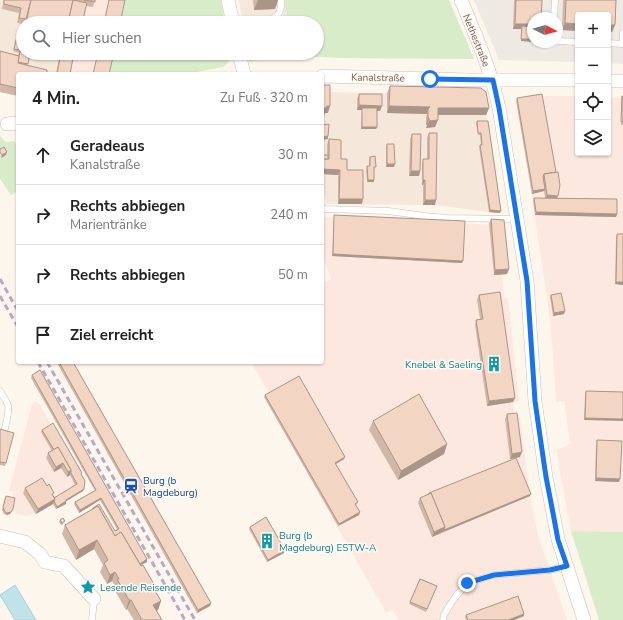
<!DOCTYPE html>
<html lang="de">
<meta charset="utf-8">
<style>
body{margin:0;font-family:"Nunito Sans",sans-serif;background:#f6f6f6;color:#222}
.controls{position:absolute;right:12px;top:12px;display:grid;overflow:hidden;border-radius:4px;box-shadow:0 1px 3px #0004}
.controls button{width:36px;height:36px;display:grid;place-items:center;padding:0;border:0;border-bottom:1px solid #e0e0e0;background:#fff;color:#222;font:20px sans-serif}
.compass{position:absolute;left:527px;top:12px;width:36px;height:36px;border-radius:50%;background:#fff;box-shadow:0 1px 3px #0004;rotate:96deg}
.stop{position:absolute;width:12px;height:12px;margin:-9px;border:3px solid #1a73e8;border-radius:50%;background:#fff}
.stop.end{background:#1a73e8;border-color:#fff;box-shadow:0 1px 4px #0008}
.list{margin:0;padding:0;list-style:none}
h2{display:flex;justify-content:space-between;align-items:center;height:52px;margin:0;padding:0 16px;font-size:17px}
h2 small{font-size:13px;font-weight:400;color:#767676}
.list li{display:grid;grid-template-columns:26px 1fr auto;gap:12px;align-items:center;box-sizing:border-box;height:60px;padding:0 16px;border-top:1px solid #e0e0e0}
.list b{display:block;font-size:15px;white-space:nowrap}
.list p{margin:0;font-size:13px;white-space:nowrap;color:#767676}
.list em{font-size:13px;font-style:normal;color:#767676}
.icon{flex:none;width:22px;height:22px;fill:none;stroke:currentColor;stroke-width:2;stroke-linecap:round;stroke-linejoin:round}
.map{position:relative;flex:none;width:623px;height:620px;overflow:hidden}
.search{position:absolute;background:#fff;box-shadow:0 1px 3px #0004;left:16px;top:16px;width:308px;height:44px;display:flex;align-items:center;gap:10px;box-sizing:border-box;padding:0 14px;border-radius:22px;color:#767676;font-size:15px}
.panel{position:absolute;background:#fff;box-shadow:0 1px 3px #0004;left:16px;top:72px;width:308px;height:292px;border-radius:4px}
.map>svg:first-child{display:block}
</style>
<div class="map">
<svg width="623" height="620" viewBox="0 0 623 620">
<rect width="100%" height="100%" fill="#fdf6ec"/>
<g fill="#f5e8da">
<polygon points="0,0 72,0 23,23 23,53 60,53 56,74 18,74 18,96 0,92"/>
<polygon points="239,0 285,0 287,22 281,23 243,23"/>
<polygon points="322,92 479,95 486,115 488,124 500,213 489,212 435,205 327,204 322,188"/>
</g>
<g fill="#fde8e0">
<polygon points="72,0 125,0 120,23 67,23"/>
<polygon points="60,53 113,53 109,74 56,74"/>
<polygon points="541,96 578,96 578,153 608,153 608,98 623,98 623,532 571,531 559,468 557,450 570,444 564,401 556,402 551,330 547,296 536,227 535,215 516,100"/>
<polygon points="322,217 502,225 507,274 502,275 504,298 508,298 519,401 513,403 515,418 520,417 530,496 538,535 567,620 399,620 393,610 386,613 264,397 269,394 251,362 322,362 322,284 331,279 322,254"/>
<polygon points="34,402 36,402 40,405 84,484 83,491 65,502 66,504 56,509 53,504 36,514 24,516 12,512 12,500 14,492 9,491 32,404"/>
</g>
<path fill="#efe9e4" fill-rule="evenodd" d="M474,0H623V64L608,63V15H578V62L499,60ZM533,18H557V42H533Z"/>
<g fill="#d8ecc9">
<polygon points="125,0 221,0 225,23 120,23"/>
<polygon points="285,0 449,0 474,59 340,58 298,56 249,61 248,53 317,53 317,23 281,23 287,22"/>
<path d="M113,53H230C231,59 228,64 223,67L186,74H109Z"/>
<polygon points="0,136 6,142 14,141 18,148 18,191 11,195 0,179"/>
<polygon points="571,531 623,532 623,620 599,620"/>
</g>
<polygon fill="#bfe3e8" stroke="#a5d3da" points="15,585 36,620 15,620 0,595"/>
<g fill="none" stroke-linecap="round" stroke-linejoin="round">
<g stroke="#d1beb0" stroke-width="7">
<g id="lane">
<polyline points="554,18 555,0"/>
<path d="M251,23C267,21 283,21 281,0"/>
<polyline points="557,41 578,42"/>
<polyline points="608,43 623,44 623,33"/>
<polyline points="322,208 325,209 388,211 425,216 447,218 518,219"/>
<path d="M0,391C3,396 6,400 8,405C10,416 3,435 0,446"/>
<polyline points="92,620 94,599"/>
<polyline points="443,620 444,615 453,600 467,583 494,575 550,570 567,566"/>
</g>
</g>
<g stroke="#d1beb0" stroke-width="14">
<g id="street">
<polyline points="228,0 233,23"/>
<path d="M461,0C476,36 491,70 499,108L527,281L535,401L546,477L558,539L584,620"/>
<polyline points="239,53 244,74"/>
<polyline points="322,76 469,80 578,80"/>
<polyline points="608,81 623,81"/>
<polyline points="7,124 18,123"/>
<polyline points="0,536 25,542 40,554 45,562 64,566 94,599"/>
</g>
</g>
<use href="#lane" stroke="#fff" stroke-width="6"/>
<use href="#street" stroke="#fff" stroke-width="13"/>
<g stroke="#b9a8c9" stroke-width="3" stroke-dasharray="6 4" stroke-linecap="butt">
<polyline points="0,279 18,311"/>
<polyline points="0,296 18,327"/>
<polyline points="38,362 185,620"/>
<polyline points="47,362 195,620"/>
</g>
</g>
<g fill="#d1b7a8">
<polygon points="4,0 95,0 93,7 86,6 82,23 23,23 23,24 17,23 19,13 2,9"/>
<polygon points="253,0 278,0 275,9 254,10"/>
<polygon points="514,0 542,0 521,41 521,29 513,29"/>
<polygon points="563,0 616,0 615,25 612,32 608,32 608,15 578,15 578,31 562,30"/>
<polygon points="18,32 23,33 23,53 30,53 27,66 18,74 18,96 0,92 0,51 18,55 19,53 13,51"/>
<polygon points="60,53 74,53 70,74 56,74"/>
<polygon points="390,86 489,108 486,115 438,115 435,127 426,128 427,125 426,125 426,117 427,114 387,113 387,93"/>
<polygon points="359,94 380,111 377,111 377,127 376,129 361,129 362,110 357,110 357,99"/>
<polygon points="622,96 623,96 623,125 621,125 621,98"/>
<polygon points="517,98 557,198 617,214 616,217 535,215 533,200 534,198 545,198 544,191 532,194 516,100"/>
<polygon points="477,121 488,121 500,213 489,212 479,147 480,145 481,145 480,135 478,135 476,123"/>
<polygon points="429,133 435,205 423,205 423,185 422,185 422,164 423,159 427,159 427,138"/>
<polygon points="412,134 420,171 419,176 409,176 410,139"/>
<polygon points="329,139 347,170 362,204 338,204 338,175 322,174 322,155 327,155 327,144"/>
<polygon points="387,144 394,167 386,167 386,146"/>
<polygon points="370,157 375,170 374,170 374,182 367,182 366,169 367,166 369,166 369,159"/>
<polygon points="334,215 462,263 332,256 334,217"/>
<polygon points="491,219 507,274 494,275 489,224"/>
<polygon points="617,234 623,234 623,285 615,284 616,237"/>
<polygon points="479,295 515,398 513,402 487,406 475,325 476,320 480,319 477,300"/>
<polygon points="551,295 565,311 564,314 553,316 550,297"/>
<polygon points="57,362 73,362 211,603 210,606 197,613 57,363"/>
<polygon points="32,375 147,562 141,565 155,586 154,588 161,601 158,610 157,611 162,620 134,620 127,609 126,610 114,589 115,586 112,581 107,584 100,572 103,565 94,549 76,560 62,534 65,525 92,509 93,508 115,531 117,529 100,500 79,513 74,504 75,502 95,491 31,378"/>
<polygon points="586,391 623,392 584,420 585,394"/>
<polygon points="265,395 345,457 344,459 336,464 358,502 356,505 359,515 338,526 264,397"/>
<polygon points="507,414 520,457 510,459 505,419"/>
<polygon points="373,421 447,444 444,454 398,480 369,430"/>
<polygon points="0,429 6,463 5,466 0,465"/>
<polygon points="42,430 82,473 81,475 84,489 83,491 66,501 66,504 56,509 53,504 36,514 23,493 25,488 53,496 54,498 75,485 70,475 67,477 61,468 54,472 46,458 48,453 52,451 41,432"/>
<polygon points="597,440 620,479 619,482 595,481 596,443"/>
<polygon points="429,493 530,496 432,537 418,503 420,498 428,494"/>
<polygon points="5,498 13,509 10,514 6,515 4,514 2,510"/>
<polygon points="60,520 64,524 61,525 59,522"/>
<polygon points="250,527 284,553 267,562 249,529"/>
<polygon points="420,579 437,586 426,612 409,604"/>
<polygon points="524,614 524,616 514,620 466,620 465,617 466,615"/>
</g>
<g fill="#aa9588">
<polygon points="258,0 278,0 275,9 254,10"/>
<polygon points="565,23 578,24 578,31 562,30"/>
<polygon points="515,24 533,24 533,29 522,26 521,29 513,29"/>
<polygon points="608,25 615,25 612,32 608,32"/>
<polygon points="521,39 533,39 533,42 521,41"/>
<polygon points="359,105 382,106 380,111 362,110 362,108 362,110 357,110"/>
<polygon points="327,106 330,106 328,113 325,113 324,116 322,116 322,108"/>
<polygon points="389,106 430,107 428,109 427,114 387,113"/>
<polygon points="438,108 489,108 486,115 435,115"/>
<polygon points="428,118 429,118 427,125 426,125"/>
<polygon points="438,120 435,127 426,128 429,121"/>
<polygon points="362,127 377,127 376,129 361,129"/>
<polygon points="328,136 328,139 322,140 322,137"/>
<polygon points="7,152 6,155 1,158 2,155"/>
<polygon points="387,164 395,164 394,167 386,167"/>
<polygon points="322,169 340,170 338,175 322,174"/>
<polygon points="411,171 420,171 419,176 409,176"/>
<polygon points="368,180 374,180 374,182 367,182"/>
<polygon points="423,180 425,180 423,185 422,185"/>
<polygon points="545,189 544,191 532,194 533,191"/>
<polygon points="547,195 558,196 556,201 545,200"/>
<polygon points="339,199 363,199 362,204 338,204"/>
<polygon points="425,200 436,200 435,205 423,205"/>
<polygon points="490,210 501,211 500,213 489,212"/>
<polygon points="536,212 617,214 616,217 535,215"/>
<polygon points="333,254 463,261 462,263 332,256"/>
<polygon points="509,269 507,274 494,275 495,270"/>
<polygon points="616,282 623,282 623,285 615,284"/>
<polygon points="565,311 564,314 553,316 554,313"/>
<polygon points="515,398 513,402 487,406 489,401"/>
<polygon points="585,418 623,419 623,421 584,420"/>
<polygon points="447,444 444,454 398,480 401,471"/>
<polygon points="522,452 520,457 510,459 512,454"/>
<polygon points="345,457 344,459 334,465 335,463"/>
<polygon points="63,463 61,468 54,472 56,467"/>
<polygon points="71,470 70,475 67,477 68,472"/>
<polygon points="596,478 620,479 619,482 595,481"/>
<polygon points="84,489 83,491 65,502 66,500"/>
<polygon points="531,494 530,496 443,532 444,530"/>
<polygon points="101,498 100,500 79,513 80,510"/>
<polygon points="55,499 53,504 36,514 38,509"/>
<polygon points="66,501 66,504 56,509 57,507"/>
<polygon points="13,509 10,514 6,515 7,513"/>
<polygon points="360,512 359,515 338,526 339,524"/>
<polygon points="445,527 443,532 432,537 434,532"/>
<polygon points="97,540 94,549 76,560 79,550"/>
<polygon points="285,550 284,553 267,562 268,560"/>
<polygon points="147,559 147,562 139,566 140,564"/>
<polygon points="115,572 112,581 107,584 110,575"/>
<polygon points="129,600 131,600 127,609 126,610"/>
<polygon points="161,601 158,610 150,614 153,605"/>
<polygon points="211,603 210,606 197,613 198,610"/>
<polygon points="524,614 524,616 514,620 508,620"/>
</g>
<g fill="#f3d5c3" stroke="#aa9588">
<polygon points="4,0 31,0 26,19 19,18 21,8 4,4"/>
<polygon points="31,0 73,0 68,23 26,23"/>
<polygon points="73,0 87,3 82,23 68,23"/>
<polygon points="84,0 95,0 95,2"/>
<polygon points="109,0 125,0 120,23 104,23"/>
<polygon points="516,0 542,0 541,18 533,18 533,24 515,24"/>
<polygon points="566,0 616,0 615,25 608,25 608,15 578,15 578,24 565,23"/>
<polygon points="522,26 533,27 533,39 521,39"/>
<polygon points="18,32 23,33 20,50 14,49"/>
<polygon points="23,36 23,53 30,53 28,64 18,62"/>
<polygon points="0,51 19,56 18,63 47,70 47,74 18,74 18,88 0,84"/>
<polygon points="61,53 74,53 70,74 57,74"/>
<polygon points="98,53 114,53 109,74 93,74"/>
<polygon points="322,85 330,85 330,106 327,106 326,108 322,108"/>
<polygon points="390,86 481,88 486,92 489,108 438,108 438,120 429,121 429,118 428,118 428,109 430,107 389,106"/>
<polygon points="359,94 382,94 382,106 359,105"/>
<polygon points="542,94 556,172 544,174 543,177 545,189 533,191 517,98"/>
<polygon points="622,96 623,96 623,122 621,122"/>
<rect x="362" y="108" width="15" height="19"/>
<polygon points="477,121 488,121 501,211 490,210 480,145 482,145 481,133 478,133"/>
<polygon points="329,124 328,136 322,137 322,125"/>
<polygon points="429,133 437,133 436,200 425,200 425,180 423,180 423,159 429,159"/>
<polygon points="412,134 421,134 420,171 411,171"/>
<polygon points="329,139 341,140 341,159 347,159 347,170 363,170 363,199 339,199 340,170 322,169 322,159 329,159"/>
<polygon points="387,144 394,144 395,164 387,164"/>
<polygon points="4,147 7,152 2,155 0,152 0,149"/>
<rect x="322" y="155" width="6" height="4"/>
<polygon points="375,156 376,167 374,167 374,180 368,180 367,166 370,166 370,157"/>
<polygon points="558,172 560,185 558,196 547,195 544,174"/>
<polygon points="534,198 617,199 617,214 536,212"/>
<polygon points="334,215 465,221 463,261 333,254"/>
<polygon points="491,219 504,220 509,269 495,270"/>
<polygon points="617,234 623,234 623,282 616,282"/>
<polygon points="500,292 515,398 489,401 476,320 483,319 479,295"/>
<polygon points="561,293 565,311 554,313 551,295"/>
<polygon points="59,362 73,362 211,603 198,610"/>
<polygon points="40,370 147,559 140,564 121,532 115,536 98,506 93,509 93,508 99,504 115,531 119,529 101,498 80,510 75,502 96,490 32,375"/>
<polygon points="299,376 345,457 335,463 358,502 355,504 360,512 339,524 265,395"/>
<polygon points="586,391 623,392 623,419 585,418"/>
<polygon points="419,394 447,444 401,471 373,421"/>
<polygon points="517,413 522,452 512,454 507,414"/>
<polygon points="53,423 82,473 81,474 85,481 84,489 66,500 66,501 57,507 54,501 55,499 54,498 77,484 71,473 71,470 58,447 54,450 42,430"/>
<polygon points="0,429 14,433 6,463 0,462"/>
<polygon points="597,440 622,441 620,479 596,478"/>
<polygon points="58,447 71,470 68,472 63,463 56,467 48,453"/>
<polygon points="516,458 531,494 444,530 445,527 431,493 429,494 429,493"/>
<polygon points="42,478 47,486 49,484 54,493 52,494 55,499 38,509 25,488"/>
<polygon points="431,493 445,527 434,532 420,498"/>
<polygon points="6,496 15,498 13,509 11,512 7,513 5,512 3,507"/>
<polygon points="98,506 115,536 121,532 141,566 143,565 155,586 153,587 161,601 153,605 162,620 142,620 131,600 129,600 117,579 119,579 115,572 110,575 104,563 108,560 97,540 79,550 65,525"/>
<polygon points="266,517 285,550 268,560 250,527"/>
<polygon points="63,518 65,521 62,523 60,520"/>
<polygon points="420,579 437,586 427,609 410,602"/>
<polygon points="518,596 524,614 508,620 468,620 466,615"/>
</g>
<g fill="none" stroke-linecap="round" stroke-linejoin="round">
<polyline stroke="#1a73e8" stroke-width="5" points="430,79 493,80 499,108 527,281 535,401 540,436 546,477 553,513 558,540 567,566 550,570 494,575 467,583"/>
</g>
<defs>
<g id="building-bare" transform="scale(1.2)"><path d="M-4-6H4V6H1V3H-1V6H-4ZM-2.5-4.3h1.7v1.8h-1.7ZM.8-4.3h1.7v1.8H.8ZM-2.5-1h1.7V.8h-1.7ZM.8-1h1.7V.8H.8Z" fill="#0f9aa8" stroke="#fffaf3" stroke-width="2.5" paint-order="stroke"/></g>
<g id="station-bare" transform="scale(1.2)"><path d="M-3-6H3Q5-6 5-4V2Q5 4 3 4L4.5 6H3L1.5 4h-3L-3 6H-4.5L-3 4Q-5 4-5 2V-4Q-5-6-3-6ZM-3.5-4v3h7v-3ZM-3.5 1v1.5H-2V1ZM2 1v1.5H3.5V1Z" fill="#1a4fb4" stroke="#fffaf3" stroke-width="2.5" paint-order="stroke"/></g>
<g id="sight-bare" transform="scale(1.2)"><path d="M0-6L1.8-2.2L6-1.7L2.9 1.2L3.7 5.4L0 3.3L-3.7 5.4L-2.9 1.2L-6-1.7L-1.8-2.2Z" fill="#0f9aa8" stroke="#fffaf3" stroke-width="2.5" paint-order="stroke"/></g>
</defs>
<g fill-rule="evenodd">
<use href="#building-bare" x="494" y="364"/>
<use href="#station-bare" x="131" y="486"/>
<use href="#building-bare" x="267" y="541"/>
<use href="#sight-bare" x="88" y="587"/>
</g>
<g text-anchor="middle" stroke-width="3" stroke-linejoin="round" paint-order="stroke">
<g font-size="10" fill="#7a5c4d" stroke="#fffaf3">
<text transform="translate(477 40) rotate(68)" y="4">Nethestraße</text>
<text transform="translate(378 77) rotate(1)" y="4">Kanalstraße</text>
</g>
<g font-size="10" fill="#0d838f" stroke="#fffaf3" text-anchor="start">
<text x="482" y="368" text-anchor="end">Knebel &amp; Saeling</text>
<text x="279" y="539">Burg (b<tspan x="279" dy="12">Magdeburg) ESTW-A</tspan></text>
<text x="100" y="591">Lesende Reisende</text>
</g>
<g font-size="10" fill="#164399" stroke="#fffaf3" text-anchor="start">
<text x="143" y="484">Burg (b<tspan x="143" dy="12">Magdeburg)</tspan></text>
</g>
</g>
</svg>
<div class="controls">
<button>+</button>
<button>−</button>
<button><svg class="icon" aria-label="locate" viewBox="0 0 24 24"><circle cx="12" cy="12" r="6"/><path d="M12 2v4M12 18v4M2 12h4M18 12h4"/></svg></button>
<button><svg class="icon" aria-label="layers" viewBox="0 0 24 24"><path d="M12 4l9 5-9 5-9-5zM3 14l9 5 9-5"/></svg></button>
</div>
<svg class="compass" viewBox="-18 -18 36 36"><path d="M0-13l5 13h-10z" fill="#e53935"/><path d="M0 13l5-13h-10z" fill="#767676"/></svg>
<div class="stop" style="left:430px;top:79px"></div>
<div class="stop end" style="left:467px;top:583px"></div>
<div class="search"><svg class="icon" aria-label="search" viewBox="0 0 24 24"><circle cx="10" cy="10" r="6"/><path d="M15 15l6 6"/></svg>Hier suchen</div>
<section class="panel">
<h2>4 Min.<small>Zu Fuß · 320 m</small></h2>
<ul class="list">
<li><svg class="icon" aria-label="ahead" viewBox="0 0 24 24"><path d="M12 20V5M6 11l6-6 6 6"/></svg><div><b>Geradeaus</b><p>Kanalstraße</p></div><em>30 m</em></li>
<li><svg class="icon" aria-label="right" viewBox="0 0 24 24"><path d="M7 20v-9h11M14 6l5 5-5 5"/></svg><div><b>Rechts abbiegen</b><p>Marientränke</p></div><em>240 m</em></li>
<li><svg class="icon" aria-label="right" viewBox="0 0 24 24"><path d="M7 20v-9h11M14 6l5 5-5 5"/></svg><div><b>Rechts abbiegen</b></div><em>50 m</em></li>
<li><svg class="icon" aria-label="arrive" viewBox="0 0 24 24"><path d="M6 21V4h12l-3 4 3 4H6"/></svg><div><b>Ziel erreicht</b></div></li>
</ul>
</section>
</div>
